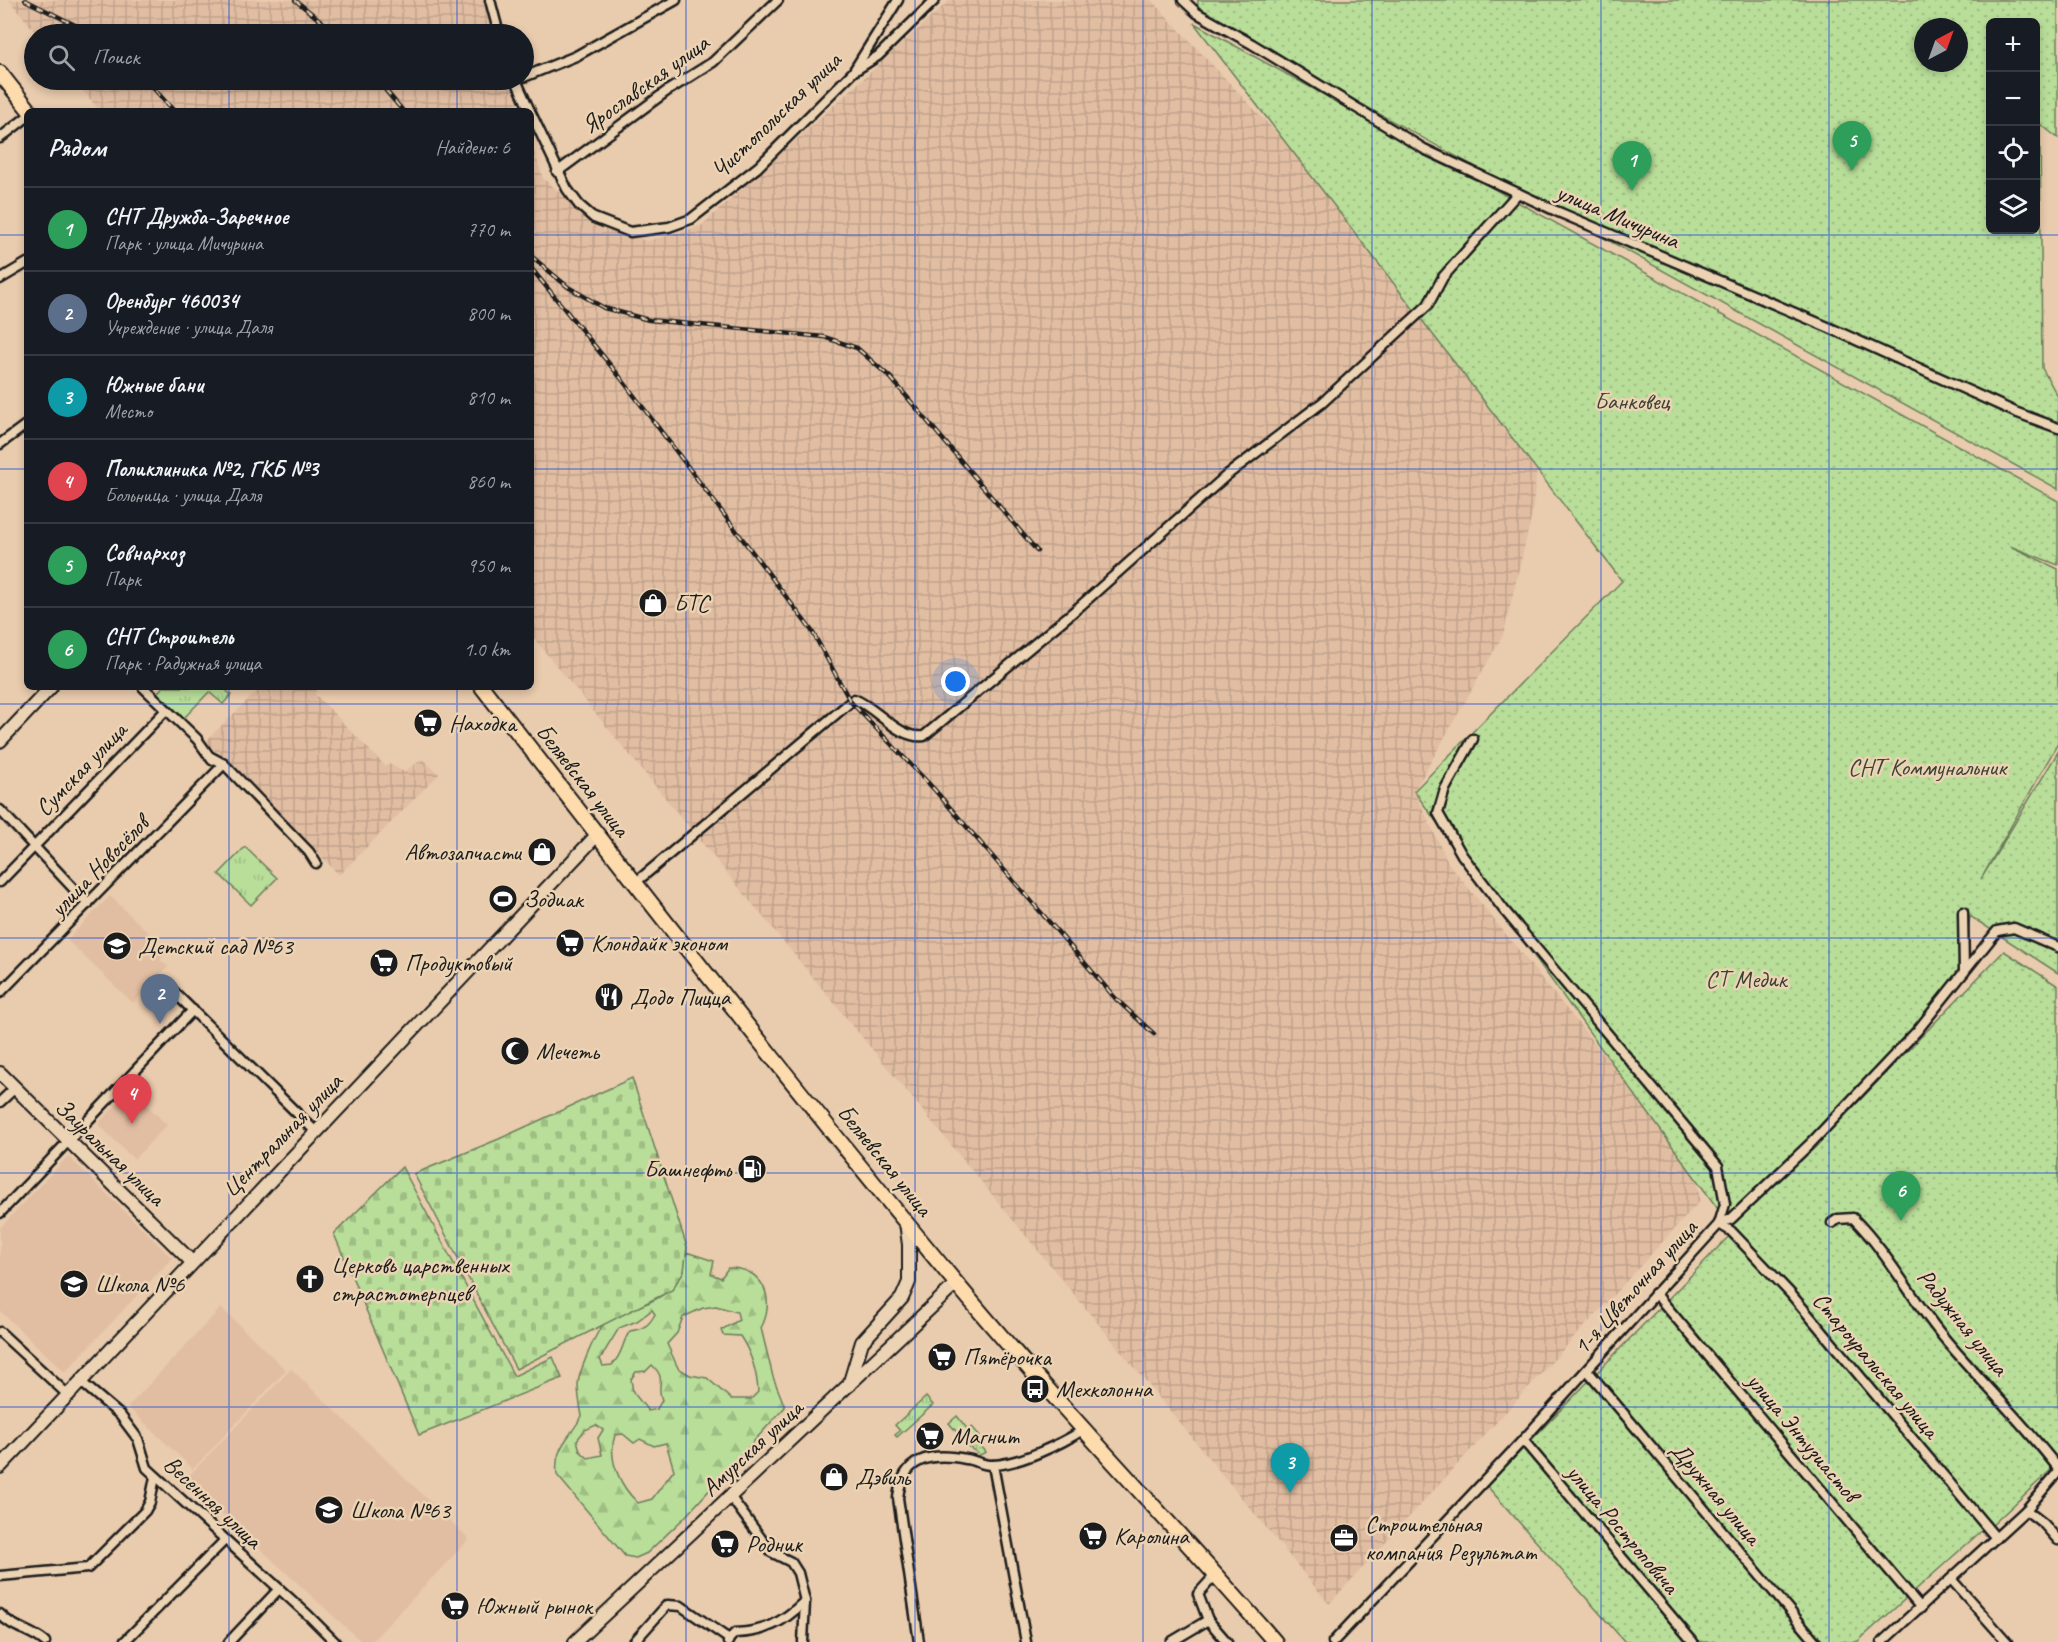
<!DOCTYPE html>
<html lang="ru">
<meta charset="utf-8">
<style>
body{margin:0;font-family:Caveat,sans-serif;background:#20242c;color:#f1f3f6}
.controls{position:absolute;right:18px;top:18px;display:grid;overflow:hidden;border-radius:9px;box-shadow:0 3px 9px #0003}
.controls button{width:54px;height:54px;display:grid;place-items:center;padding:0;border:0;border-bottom:2px solid #363941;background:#171b24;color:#f1f3f6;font:30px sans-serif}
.compass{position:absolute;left:1914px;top:18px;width:54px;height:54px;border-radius:50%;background:#171b24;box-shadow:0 3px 9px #0003;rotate:41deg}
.you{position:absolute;left:956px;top:682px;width:21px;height:21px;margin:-15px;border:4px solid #fff;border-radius:50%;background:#1a73e8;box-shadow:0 0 0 9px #1a73e833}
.badge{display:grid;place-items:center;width:39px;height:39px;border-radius:50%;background:#919294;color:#fff;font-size:20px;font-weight:700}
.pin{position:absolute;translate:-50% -50px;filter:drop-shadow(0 2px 3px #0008)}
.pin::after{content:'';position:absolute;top:32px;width:21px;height:18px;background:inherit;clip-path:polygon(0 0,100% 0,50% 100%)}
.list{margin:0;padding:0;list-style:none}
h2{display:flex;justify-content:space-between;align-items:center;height:78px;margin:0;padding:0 24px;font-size:26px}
h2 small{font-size:20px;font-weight:400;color:#9ea1a6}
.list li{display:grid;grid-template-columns:39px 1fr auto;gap:18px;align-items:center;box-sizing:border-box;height:84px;padding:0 24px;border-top:2px solid #363941}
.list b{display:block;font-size:22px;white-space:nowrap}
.list p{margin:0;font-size:20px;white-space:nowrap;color:#9ea1a6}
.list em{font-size:20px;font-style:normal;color:#9ea1a6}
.icon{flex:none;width:33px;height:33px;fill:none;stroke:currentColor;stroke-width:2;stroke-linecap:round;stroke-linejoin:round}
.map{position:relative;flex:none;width:2058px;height:1642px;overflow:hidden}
.search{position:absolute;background:#171b24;box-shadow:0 3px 9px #0003;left:24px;top:24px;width:510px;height:66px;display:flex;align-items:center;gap:15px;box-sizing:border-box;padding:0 21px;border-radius:33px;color:#9ea1a6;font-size:22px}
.panel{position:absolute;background:#171b24;box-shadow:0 3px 9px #0003;left:24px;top:108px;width:510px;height:582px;border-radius:9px}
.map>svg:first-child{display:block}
</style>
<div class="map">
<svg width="2058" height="1642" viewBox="0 0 2058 1642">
<defs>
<pattern id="industrial-grid" width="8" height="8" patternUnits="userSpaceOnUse" patternTransform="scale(1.5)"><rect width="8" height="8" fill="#e1bda2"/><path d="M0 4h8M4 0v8" fill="none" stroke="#c0a28b"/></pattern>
<pattern id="forest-firs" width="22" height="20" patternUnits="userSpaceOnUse" patternTransform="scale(1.5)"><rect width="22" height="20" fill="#b9de99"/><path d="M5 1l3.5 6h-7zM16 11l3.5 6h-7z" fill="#9ebe83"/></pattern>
<pattern id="cemetery-stones" width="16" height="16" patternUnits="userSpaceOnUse" patternTransform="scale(1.5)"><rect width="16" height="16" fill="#b9de99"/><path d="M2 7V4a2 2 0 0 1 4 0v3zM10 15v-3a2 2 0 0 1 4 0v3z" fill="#9ebe83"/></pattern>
<pattern id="park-tufts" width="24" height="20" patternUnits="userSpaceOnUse" patternTransform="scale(1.5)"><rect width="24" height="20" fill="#b9de99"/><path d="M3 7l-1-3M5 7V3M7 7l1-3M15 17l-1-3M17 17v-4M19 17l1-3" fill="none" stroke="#9ebe83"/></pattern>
<pattern id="garden-dots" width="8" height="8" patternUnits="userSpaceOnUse" patternTransform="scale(1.5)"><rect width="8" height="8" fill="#b9de99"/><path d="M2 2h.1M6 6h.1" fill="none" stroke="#9ebe83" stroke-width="1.8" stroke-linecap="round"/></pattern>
</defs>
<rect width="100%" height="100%" fill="#e9cbad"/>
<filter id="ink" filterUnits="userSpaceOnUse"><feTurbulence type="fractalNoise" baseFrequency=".0167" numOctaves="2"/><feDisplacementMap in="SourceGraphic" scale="12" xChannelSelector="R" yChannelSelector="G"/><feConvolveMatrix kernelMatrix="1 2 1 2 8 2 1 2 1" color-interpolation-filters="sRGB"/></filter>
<g filter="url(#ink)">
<g fill="#e1bda2">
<polygon points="110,896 168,951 160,960 168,967 133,1003 67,940"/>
<polygon points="131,1090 167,1125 134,1159 98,1124"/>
<polygon points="68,1156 172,1258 65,1372 0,1311 0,1228"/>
<polygon points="221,1308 286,1370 193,1469 128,1407"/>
<polygon points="291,1369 469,1539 371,1642 362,1642 185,1480"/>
</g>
<g fill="url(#industrial-grid)">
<polygon points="9,0 484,0 495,34 37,34"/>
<polygon points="950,0 1151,0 1543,415 1532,515 1503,635 1414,791 1449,864 1693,1165 1700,1201 1329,1604 531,635 531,142 543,178 603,230 648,241 701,226"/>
<polygon points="74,80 510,80 521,111 100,111"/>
<polygon points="261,687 286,687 290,690 293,687 318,687 315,694 385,766 389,764 404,772 422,759 439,774 339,875 227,757 220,755 205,742"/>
</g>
<path fill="url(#forest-firs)" stroke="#6a7d5a" stroke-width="1.5" fill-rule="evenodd" d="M686,1252L714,1261L711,1274L721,1278L728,1268C764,1267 776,1300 761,1328L773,1377L785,1407L684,1518L647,1553L636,1558L625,1556L557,1475C554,1447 569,1439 582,1416C580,1406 578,1394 578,1384C579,1372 596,1331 604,1324C642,1298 678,1307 686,1252ZM716,1306L737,1312L739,1320L721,1330L723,1335L740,1336C752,1354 757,1371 758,1392L751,1399H731L707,1378L690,1375L678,1368L667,1344L677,1333L683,1317L703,1308ZM652,1310L655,1314C649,1326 643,1329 630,1331C621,1344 624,1352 612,1365L603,1366L600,1359L619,1328L637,1321ZM652,1365C668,1380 655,1384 662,1400L657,1409L648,1411L633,1392L631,1379L636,1372L646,1371ZM596,1425L603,1430L598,1438L602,1455L588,1458L580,1451L577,1440L585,1430ZM623,1434L634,1443L640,1439L654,1446L666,1443L674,1470L652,1499L638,1503C620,1486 607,1459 615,1435Z"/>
<g fill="url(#cemetery-stones)" stroke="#6a7d5a" stroke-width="1.5">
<polygon points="632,1078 687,1247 684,1271 672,1290 516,1369 414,1174 499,1139"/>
<polygon points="402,1167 514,1376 553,1357 562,1378 419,1435 334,1234"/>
</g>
<g fill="url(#park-tufts)" stroke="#6a7d5a" stroke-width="1.5">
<polygon points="163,687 223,687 231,695 223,704 209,692 184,718 157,693"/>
<polygon points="245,847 277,878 251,905 219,874"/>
<polygon points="926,1397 933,1405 897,1437 895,1435 900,1431 895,1425"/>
<polygon points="957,1416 968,1430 972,1427 980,1436 976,1440 986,1452 980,1455 962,1442 961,1437 949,1423"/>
</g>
<g fill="url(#garden-dots)" stroke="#6a7d5a" stroke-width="1.5" fill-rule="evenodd">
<path d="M1198,0H2058V138L2040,124L2042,368L2058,397V489L1197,13ZM1990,22H2036V230H1990ZM1923,27H1959V63H1923Z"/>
<polygon points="1194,23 2058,501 2058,565 2010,546 2058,569 2058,743 1981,879 2058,752 2058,973 1970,916 1963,975 1797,1157 1801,1161 2004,951 2058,986 2058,1456 2054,1462 2056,1465 1988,1529 1986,1527 1857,1642 1625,1642 1487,1486 1734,1231 1414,791 1622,581"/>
</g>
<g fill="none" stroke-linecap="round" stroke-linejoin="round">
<g stroke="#1c1c1c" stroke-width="13">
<g id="street">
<polyline points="490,0 499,34"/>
<polyline points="1183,0 1197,13 1252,44 1424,149 1556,211 1830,328 2015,412 2058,428"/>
<polyline points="856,70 878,56 935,0"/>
<polyline points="524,77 576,56 676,0"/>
<polyline points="516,80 530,111"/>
<polyline points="531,113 567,189 579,205 594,218 630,232 669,227 691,219 758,167 853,72 898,0"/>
<polyline points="0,138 27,117"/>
<polyline points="557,172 667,91 713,62 778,0"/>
<polyline points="0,279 27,263"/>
<polyline points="0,444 27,424"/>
<polyline points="143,687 197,739 212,760"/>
<polyline points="1473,739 1445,789 1438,813 1462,855 1504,910 1718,1166 1725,1204 1719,1224"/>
<polyline points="211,757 224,764 309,852 316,863"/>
<polyline points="0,810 88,904"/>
<polyline points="0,882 166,710"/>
<path d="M635,883L854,699C876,707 899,740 924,736L1079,607L1227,475L1323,402L1428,305L1443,277L1518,193"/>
<polyline points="1963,912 1964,972"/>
<polyline points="169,987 316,1132"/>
<polyline points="0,993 224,764"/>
<polyline points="0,1102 15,1088"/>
<polyline points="0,1213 193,1010"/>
<path d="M1832,1223L1838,1219L1853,1218C1889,1254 1912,1300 1945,1339C1982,1383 2023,1422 2058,1468"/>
<polyline points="1719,1224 1731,1231 1790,1293 1996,1538"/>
<polyline points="1655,1293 1921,1608"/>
<polyline points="0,1332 67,1394"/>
<polyline points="1587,1370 1816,1642"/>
<polyline points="80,1381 120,1415 138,1439 147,1468 308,1615 335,1642"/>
<polyline points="1523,1440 1693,1642"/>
<polyline points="993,1465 1026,1642"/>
<polyline points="730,1496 771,1552 791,1562 798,1573 805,1601 803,1642"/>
<polyline points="2026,1510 2044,1524 2058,1540"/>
<polyline points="0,1576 88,1568 145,1511 150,1502 155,1477"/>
<polyline points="1951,1579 2007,1642"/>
<path d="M0,1614C12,1628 31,1630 45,1642"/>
<polyline points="1208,1620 1227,1642"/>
<path d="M729,1639L735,1633C766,1632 783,1622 805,1601"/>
<polyline points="124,1642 225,1540"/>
<polyline points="229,1642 278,1590"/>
<polyline points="634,1642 667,1605 681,1606 729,1639 728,1642"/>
<path d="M919,1642L898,1498C902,1458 930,1452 966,1459C975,1460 984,1466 993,1465C1019,1464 1061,1444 1083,1430"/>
<polyline points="1171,1642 1208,1620 1198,1594 1216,1574"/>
<polyline points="1333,1642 1523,1440 1719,1224 1731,1219 1811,1143 1917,1031 1997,931 2014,928 2058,947"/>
<polyline points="1882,1642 2026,1510 2058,1472"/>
</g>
</g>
<g stroke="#1c1c1c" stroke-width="16">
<g id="secondary">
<polyline points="0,741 51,687"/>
<polyline points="0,1073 191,1261"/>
<polyline points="849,1385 862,1342 902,1298 909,1282 909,1245 906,1222"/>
<polyline points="0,1467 597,835"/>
<polyline points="575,1642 956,1284"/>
</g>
</g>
<g stroke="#1c1c1c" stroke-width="18">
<g id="primary">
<polyline points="0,73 30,111"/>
<path d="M482,687C639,887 793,1088 956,1283C1058,1406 1170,1521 1275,1642"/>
</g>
</g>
<use href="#street" stroke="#ebd3b3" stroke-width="8"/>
<use href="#secondary" stroke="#ebd3b3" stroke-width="12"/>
<use href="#primary" stroke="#fedbac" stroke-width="14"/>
<g stroke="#1c1c1c" stroke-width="4.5">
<g id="rail">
<polyline points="25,0 93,34"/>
<polyline points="295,0 337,34"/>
<polyline points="146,80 174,111"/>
<polyline points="377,80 403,111"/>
<polyline points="531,256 568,287 604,308 649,320 824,337 857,348 891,378 1037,551"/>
<polyline points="531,268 620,377 812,631 850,701 933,788 1116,999 1154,1034"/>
</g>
</g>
<use href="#rail" stroke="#ebd3b3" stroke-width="2" stroke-dasharray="7" stroke-linecap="butt"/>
</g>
</g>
<path fill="none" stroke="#1d4ed8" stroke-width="1.5" stroke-opacity="0.55" d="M229,0V34M457,0V34M686,0V1642M915,0V1642M1143,0V1642M1372,0V1642M1601,0V1642M1829,0V1642M229,80V111M457,80V111M0,235H27M531,235H2058M0,469H27M531,469H2058M229,687V1642M457,687V1642M0,704H2058M0,938H2058M0,1173H2058M0,1407H2058"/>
<defs>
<g id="shop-disc" transform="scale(1.5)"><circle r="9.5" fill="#1c1c1c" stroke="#ebd3b3"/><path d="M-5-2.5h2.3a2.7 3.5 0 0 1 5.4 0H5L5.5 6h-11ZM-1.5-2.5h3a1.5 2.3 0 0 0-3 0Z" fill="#fff"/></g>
<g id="supermarket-disc" transform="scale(1.5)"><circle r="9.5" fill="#1c1c1c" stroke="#ebd3b3"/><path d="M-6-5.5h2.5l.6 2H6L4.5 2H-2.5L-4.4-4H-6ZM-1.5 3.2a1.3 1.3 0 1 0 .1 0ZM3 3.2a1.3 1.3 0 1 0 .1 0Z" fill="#fff"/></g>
<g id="stadium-disc" transform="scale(1.5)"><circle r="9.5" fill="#1c1c1c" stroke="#ebd3b3"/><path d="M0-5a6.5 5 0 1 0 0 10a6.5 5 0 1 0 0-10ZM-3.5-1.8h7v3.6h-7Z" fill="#fff"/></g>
<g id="school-disc" transform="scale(1.5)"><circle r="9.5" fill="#1c1c1c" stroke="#ebd3b3"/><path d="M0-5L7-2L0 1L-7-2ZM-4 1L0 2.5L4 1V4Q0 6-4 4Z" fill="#fff"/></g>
<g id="restaurant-disc" transform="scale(1.5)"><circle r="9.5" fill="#1c1c1c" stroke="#ebd3b3"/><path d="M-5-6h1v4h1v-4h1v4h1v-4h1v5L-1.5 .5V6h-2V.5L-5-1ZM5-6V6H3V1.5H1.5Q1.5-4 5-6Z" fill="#fff"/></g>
<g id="mosque-disc" transform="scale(1.5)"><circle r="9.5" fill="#1c1c1c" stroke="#ebd3b3"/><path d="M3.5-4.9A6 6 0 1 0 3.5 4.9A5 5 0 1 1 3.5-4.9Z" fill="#fff"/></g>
<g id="fuel-disc" transform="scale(1.5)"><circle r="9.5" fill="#1c1c1c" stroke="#ebd3b3"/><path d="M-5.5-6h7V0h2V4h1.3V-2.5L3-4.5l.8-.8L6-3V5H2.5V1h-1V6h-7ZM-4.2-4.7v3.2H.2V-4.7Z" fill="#fff"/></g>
<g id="church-disc" transform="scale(1.5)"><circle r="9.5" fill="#1c1c1c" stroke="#ebd3b3"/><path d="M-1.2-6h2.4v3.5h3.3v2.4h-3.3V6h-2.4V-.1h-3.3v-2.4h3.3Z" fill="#fff"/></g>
<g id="bus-disc" transform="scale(1.5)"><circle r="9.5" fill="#1c1c1c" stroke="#ebd3b3"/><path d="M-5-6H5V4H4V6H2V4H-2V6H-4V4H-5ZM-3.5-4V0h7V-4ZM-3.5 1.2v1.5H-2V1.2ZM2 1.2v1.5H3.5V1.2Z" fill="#fff"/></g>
<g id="office-disc" transform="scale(1.5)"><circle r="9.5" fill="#1c1c1c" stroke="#ebd3b3"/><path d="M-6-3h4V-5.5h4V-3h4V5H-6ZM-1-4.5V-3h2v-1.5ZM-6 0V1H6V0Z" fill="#fff"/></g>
</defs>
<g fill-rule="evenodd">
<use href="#shop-disc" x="653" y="603"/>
<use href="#supermarket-disc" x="428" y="723"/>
<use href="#shop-disc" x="542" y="852"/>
<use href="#stadium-disc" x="503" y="899"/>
<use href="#supermarket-disc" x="570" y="943"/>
<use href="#school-disc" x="117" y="946"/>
<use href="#supermarket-disc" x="384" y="963"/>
<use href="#restaurant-disc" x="609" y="997"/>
<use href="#mosque-disc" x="515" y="1051"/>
<use href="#fuel-disc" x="752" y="1169"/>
<use href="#church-disc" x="310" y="1279"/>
<use href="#school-disc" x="74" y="1284"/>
<use href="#supermarket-disc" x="942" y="1357"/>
<use href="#bus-disc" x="1035" y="1389"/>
<use href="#supermarket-disc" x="930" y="1436"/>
<use href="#shop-disc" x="834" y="1477"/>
<use href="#school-disc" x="329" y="1510"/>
<use href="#supermarket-disc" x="1093" y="1536"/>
<use href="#office-disc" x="1344" y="1538"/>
<use href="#supermarket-disc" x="725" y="1544"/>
<use href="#supermarket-disc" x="455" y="1606"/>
</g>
<g text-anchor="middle" stroke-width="5" stroke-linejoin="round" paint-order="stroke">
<g font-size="24" fill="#1c1c1c" stroke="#ebd3b3">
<text transform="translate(645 84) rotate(-36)" y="8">Ярославская улица</text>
<text transform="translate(776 115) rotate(-44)" y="8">Чистопольская улица</text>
<text transform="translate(1618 216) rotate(23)" y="8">улица Мичурина</text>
<text transform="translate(81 769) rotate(-46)" y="8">Сумская улица</text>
<text transform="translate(583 780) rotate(52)" y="8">Беляевская улица</text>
<text transform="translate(99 866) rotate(-46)" y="8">улица Новосёлов</text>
<text transform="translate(282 1135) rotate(-46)" y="8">Центральная улица</text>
<text transform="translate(110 1152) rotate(44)" y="8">Зауральная улица</text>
<text transform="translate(885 1160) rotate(51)" y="8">Беляевская улица</text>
<text transform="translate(1635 1287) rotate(-48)" y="8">1-я Цветочная улица</text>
<text transform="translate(1963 1322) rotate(51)" y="8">Радужная улица</text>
<text transform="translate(1876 1365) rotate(50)" y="8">Староуральская улица</text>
<text transform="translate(1803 1437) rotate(50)" y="8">улица Энтузиастов</text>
<text transform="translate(752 1448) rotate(-43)" y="8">Амурская улица</text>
<text transform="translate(1716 1493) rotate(50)" y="8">Дружная улица</text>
<text transform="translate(213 1502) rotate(43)" y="8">Весенняя улица</text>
<text transform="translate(1623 1529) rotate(50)" y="8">улица Ростроповича</text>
</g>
<g font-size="24" fill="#3b4335" stroke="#ebd3b3">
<text x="1632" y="409">Банковец</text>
<text x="1927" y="775">СНТ Коммунальник</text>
<text x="1746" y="987">СТ Медик</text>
</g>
<g font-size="24" fill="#1c1c1c" stroke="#ebd3b3" text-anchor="start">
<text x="674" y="611">БТС</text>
<text x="449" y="731">Находка</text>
<text x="521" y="860" text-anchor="end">Автозапчасти</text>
<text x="524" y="907">Зодиак</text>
<text x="591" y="951">Клондайк эконом</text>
<text x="138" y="954">Детский сад №63</text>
<text x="405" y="971">Продуктовый</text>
<text x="630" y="1005">Додо Пицца</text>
<text x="536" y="1059">Мечеть</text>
<text x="731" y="1177" text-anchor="end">Башнефть</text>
<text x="331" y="1273">Церковь царственных<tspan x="331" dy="28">страстотерпцев</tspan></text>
<text x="95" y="1292">Школа №6</text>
<text x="963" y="1365">Пятёрочка</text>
<text x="1056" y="1397">Мехколонна</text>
<text x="951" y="1444">Магнит</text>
<text x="855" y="1485">Дэвиль</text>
<text x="350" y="1518">Школа №63</text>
<text x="1365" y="1532">Строительная<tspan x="1365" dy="28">компания Результат</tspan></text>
<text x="1114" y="1544">Каролина</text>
<text x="746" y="1552">Родник</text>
<text x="476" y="1614">Южный рынок</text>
</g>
</g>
</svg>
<div class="controls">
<button>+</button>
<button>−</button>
<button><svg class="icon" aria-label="locate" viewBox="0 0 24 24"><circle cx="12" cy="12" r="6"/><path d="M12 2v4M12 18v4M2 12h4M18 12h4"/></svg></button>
<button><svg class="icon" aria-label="layers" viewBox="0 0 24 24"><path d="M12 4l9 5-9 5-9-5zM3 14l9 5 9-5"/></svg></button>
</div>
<svg class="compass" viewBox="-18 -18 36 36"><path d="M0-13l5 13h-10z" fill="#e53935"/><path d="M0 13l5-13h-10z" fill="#9ea1a6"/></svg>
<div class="you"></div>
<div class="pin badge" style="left:1632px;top:191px;background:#2e9e5b">1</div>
<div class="pin badge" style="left:160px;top:1024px;background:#5c6f8a">2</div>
<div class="pin badge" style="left:1290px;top:1493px;background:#0f9aa8">3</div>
<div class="pin badge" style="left:132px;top:1124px;background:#e0444e">4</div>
<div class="pin badge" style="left:1852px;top:171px;background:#2e9e5b">5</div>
<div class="pin badge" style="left:1901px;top:1221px;background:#2e9e5b">6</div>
<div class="search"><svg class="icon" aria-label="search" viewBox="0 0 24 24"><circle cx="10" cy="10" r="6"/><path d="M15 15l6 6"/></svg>Поиск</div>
<section class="panel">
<h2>Рядом<small>Найдено: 6</small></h2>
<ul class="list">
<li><span class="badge" style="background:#2e9e5b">1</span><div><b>СНТ Дружба-Заречное</b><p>Парк · улица Мичурина</p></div><em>770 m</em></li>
<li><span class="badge" style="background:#5c6f8a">2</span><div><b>Оренбург 460034</b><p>Учреждение · улица Даля</p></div><em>800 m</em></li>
<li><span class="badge" style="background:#0f9aa8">3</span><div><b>Южные бани</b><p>Место</p></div><em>810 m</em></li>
<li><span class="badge" style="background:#e0444e">4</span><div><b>Поликлиника №2, ГКБ №3</b><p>Больница · улица Даля</p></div><em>860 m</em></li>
<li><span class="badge" style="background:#2e9e5b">5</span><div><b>Совнархоз</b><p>Парк</p></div><em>950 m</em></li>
<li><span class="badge" style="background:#2e9e5b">6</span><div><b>СНТ Строитель</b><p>Парк · Радужная улица</p></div><em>1.0 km</em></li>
</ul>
</section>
</div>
